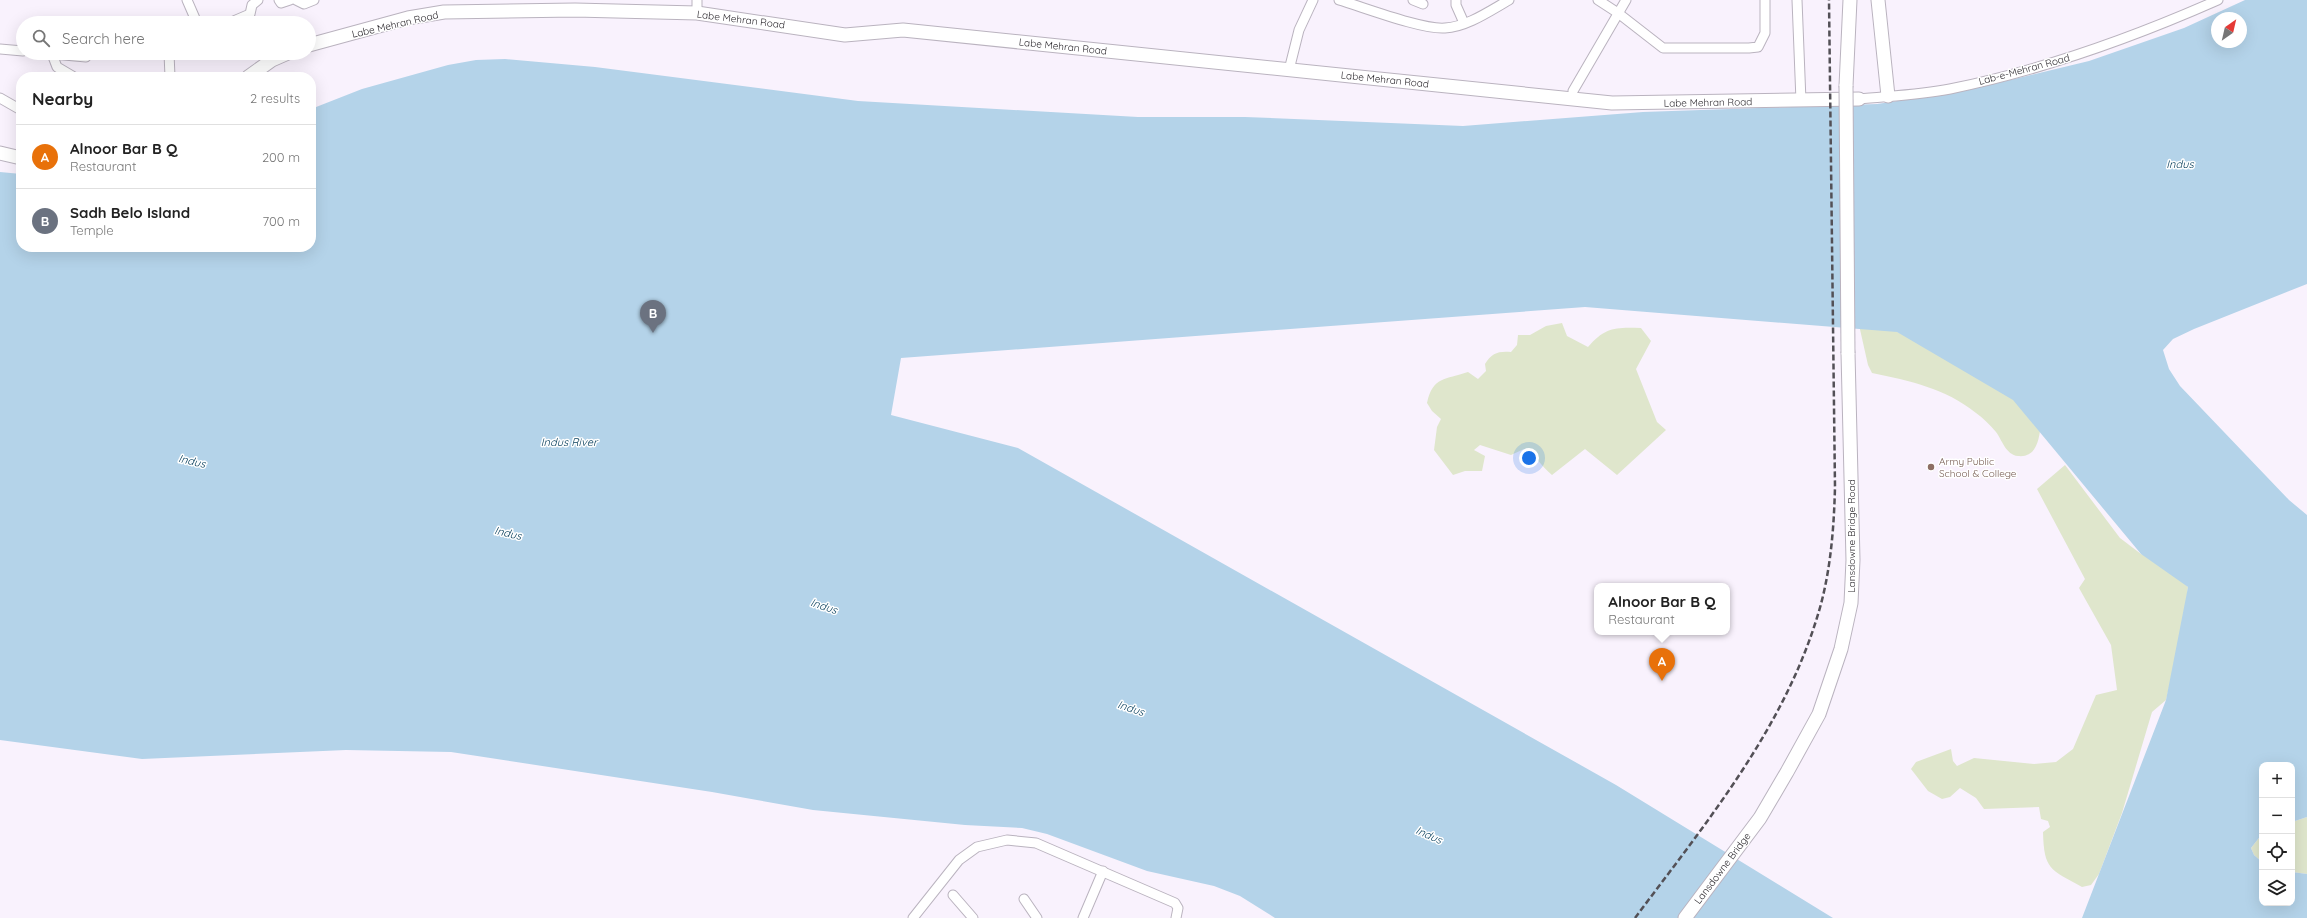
<!DOCTYPE html>
<meta charset="utf-8">
<style>
body{margin:0;font-family:Quicksand,sans-serif;background:#f2f2f2;color:#222}
.controls{position:absolute;right:12px;bottom:12px;display:grid;overflow:hidden;border-radius:8px;box-shadow:0 4px 16px #0002}
.controls button{width:36px;height:36px;display:grid;place-items:center;padding:0;border:0;border-bottom:1px solid #e0e0e0;background:#fff;color:#222;font:20px sans-serif}
.compass{position:absolute;left:2211px;top:12px;width:36px;height:36px;border-radius:50%;background:#fff;box-shadow:0 4px 16px #0002;rotate:34deg}
.you{position:absolute;left:1529px;top:458px;width:14px;height:14px;margin:-10px;border:3px solid #fff;border-radius:50%;background:#1a73e8;box-shadow:0 0 0 6px #1a73e833}
.badge{display:grid;place-items:center;width:26px;height:26px;border-radius:50%;background:#0b8043;color:#fff;font-size:13px;font-weight:700}
.pin{position:absolute;translate:-50% -33px;filter:drop-shadow(0 1px 2px #0008)}
.pin::after{content:'';position:absolute;top:21px;width:14px;height:12px;background:inherit;clip-path:polygon(0 0,100% 0,50% 100%)}
.popup{position:absolute;left:1594px;top:583px;width:136px;height:52px;box-sizing:border-box;display:grid;place-content:center;border-radius:8px;background:#fff;filter:drop-shadow(0 1px 3px #0005);font-size:13px;white-space:nowrap;color:#767676}
.popup b{font-size:15px;color:#222}
.popup::after{content:'';position:absolute;left:50%;top:100%;margin-left:-8px;border:8px solid transparent;border-top-color:#fff}
.list{margin:0;padding:0;list-style:none}
h2{display:flex;justify-content:space-between;align-items:center;height:52px;margin:0;padding:0 16px;font-size:17px}
h2 small{font-size:13px;font-weight:400;color:#767676}
.list li{display:grid;grid-template-columns:26px 1fr auto;gap:12px;align-items:center;box-sizing:border-box;height:64px;padding:0 16px;border-top:1px solid #e0e0e0}
.list b{display:block;font-size:15px;white-space:nowrap}
.list p{margin:0;font-size:13px;white-space:nowrap;color:#767676}
.list em{font-size:13px;font-style:normal;color:#767676}
.icon{flex:none;width:22px;height:22px;fill:none;stroke:currentColor;stroke-width:2;stroke-linecap:round;stroke-linejoin:round}
.map{position:relative;flex:none;width:2307px;height:918px;overflow:hidden}
.search{position:absolute;background:#fff;box-shadow:0 4px 16px #0002;left:16px;top:16px;width:300px;height:44px;display:flex;align-items:center;gap:10px;box-sizing:border-box;padding:0 14px;border-radius:22px;color:#767676;font-size:15px}
.panel{position:absolute;background:#fff;box-shadow:0 4px 16px #0002;left:16px;top:72px;width:300px;height:180px;border-radius:16px}
.map>svg:first-child{display:block}
</style>
<div class="map">
<svg width="2307" height="918" viewBox="0 0 2307 918">
<rect width="100%" height="100%" fill="#f9f2fd"/>
<g fill="#dfe6cc">
<path d="M1857,316L1973,362L2041,424C2039,439 2037,458 2018,456C2006,455 2002,440 1996,432C1990,425 1983,418 1976,413C1945,388 1910,381 1872,373L1868,365Z"/>
<path d="M1562,323L1567,336L1588,347C1605,327 1616,327 1641,328L1651,341L1636,369L1657,422L1666,430L1617,475L1585,449L1552,475C1541,466 1536,455 1524,449L1511,455L1480,445L1474,450L1485,456L1482,471H1465L1453,475L1434,450L1437,427L1441,419L1432,411L1427,403C1433,376 1445,380 1468,372L1478,379L1486,371L1485,364C1492,353 1498,351 1511,352L1517,345L1518,335H1530L1546,326Z"/>
<path d="M2065,465L2120,538L2141,554L2164,564L2188,587L2182,633L2166,700L2152,712L2122,813L2099,874L2091,885L2082,887C2050,869 2044,870 2043,832L2050,827L2048,821L2041,819L2039,807L1984,809L1976,798L1960,788L1950,797L1942,799L1928,791L1911,769L1916,762L1951,749L1953,761L1957,766L1974,758L2034,764L2056,762L2073,749L2096,695L2117,690L2111,645L2079,588L2085,579L2037,489Z"/>
<polygon points="2307,817 2307,874 2292,872 2292,822"/>
<polygon points="2262,834 2262,862 2254,855 2251,848"/>
</g>
<path fill="#b4d3e9" fill-rule="evenodd" d="M2245,0H2307V284L2194,329L2173,339L2163,350L2169,369L2180,386L2289,500L2307,515V817L2292,822V765H2262V834L2251,848L2254,855L2262,862V903H2292V872L2307,874V918H2082L2166,700L2188,587L2141,554L2013,400L1897,332L1585,307L901,358L891,415L1018,448L1616,785L1833,918H1275L1240,896L1214,886L1147,871L1047,834L1022,828L965,825L813,810L712,792L451,752L346,750L142,759L0,740V172L21,174V247H311V109L362,89L448,65L476,60L505,59L595,67L858,101L1138,117H1245L1463,126L1643,112L1877,104L1964,91L2089,61L2184,28ZM2217,18H2241V42H2217Z"/>
<g fill="none" stroke-linecap="round" stroke-linejoin="round">
<g stroke="#bab3bf" stroke-width="11">
<g id="street">
<polyline points="187,0 197,23"/>
<polyline points="279,0 281,3 290,0"/>
<polyline points="296,0 304,4 314,0"/>
<path d="M1339,0C1363,7 1423,30 1445,28C1467,27 1491,10 1509,0"/>
<polyline points="1413,0 1423,4"/>
<polyline points="1456,0 1456,5 1464,23"/>
<polyline points="1598,0 1618,13 1663,48 1749,48 1758,47 1765,33 1765,0"/>
<polyline points="1797,0 1801,101"/>
<polyline points="697,13 697,0"/>
<polyline points="229,23 250,14 252,5 258,0"/>
<polyline points="0,49 23,51"/>
<polyline points="42,53 86,57 89,53"/>
<polyline points="169,53 170,77"/>
<polyline points="52,54 57,67 74,77"/>
<polyline points="1289,70 1299,30 1313,0"/>
<polyline points="1573,91 1626,0"/>
<polyline points="0,98 21,110"/>
<path d="M1859,99C1889,96 1920,95 1950,89C2043,70 2132,38 2218,0"/>
<polyline points="953,895 973,918"/>
<polyline points="1024,899 1037,918"/>
<polyline points="913,918 959,860 977,847 1007,840 1036,843 1175,903 1178,908 1176,918"/>
<polyline points="1083,918 1103,871"/>
</g>
</g>
<g stroke="#bab3bf" stroke-width="15">
<g id="secondary">
<polyline points="1878,0 1888,96"/>
<polyline points="309,45 408,18 444,12 575,10 697,13 845,35 903,30 1612,103 1859,99"/>
<polyline points="248,77 272,60 288,53"/>
<polyline points="1846,86 1850,0"/>
<polyline points="0,153 21,158"/>
<polyline points="1685,918 1760,818 1787,772 1819,714 1841,649 1851,603 1853,560 1848,353"/>
</g>
</g>
<use href="#street" stroke="#fff" stroke-width="9"/>
<use href="#secondary" stroke="#fff" stroke-width="13"/>
<path stroke="#535056" stroke-width="2.5" stroke-dasharray="6 3" stroke-linecap="butt" d="M1635,918C1708,820 1788,724 1821,604C1831,566 1834,526 1835,487L1829,0"/>
<g stroke="#bab3bf" stroke-width="15" stroke-linecap="butt">
<polyline id="secondary-bridge" points="1846,86 1848,353"/>
</g>
<use href="#secondary-bridge" stroke="#fff" stroke-width="13"/>
</g>
<circle fill="#8d6e63" stroke="#fff" stroke-width="1.5" cx="1931" cy="467" r="4"/>
<g text-anchor="middle" stroke-width="3" stroke-linejoin="round" paint-order="stroke">
<g font-size="10" fill="#2d2a2f" stroke="#fff">
<text transform="translate(741 19) rotate(7)" y="4">Labe Mehran Road</text>
<text transform="translate(395 24) rotate(-13)" y="4">Labe Mehran Road</text>
<text transform="translate(1063 46) rotate(6)" y="4">Labe Mehran Road</text>
<text transform="translate(2024 69) rotate(-15)" y="4">Lab-e-Mehran Road</text>
<text transform="translate(1385 79) rotate(6)" y="4">Labe Mehran Road</text>
<text transform="translate(1708 102) rotate(-1)" y="4">Labe Mehran Road</text>
<text transform="translate(1851 536) rotate(-90)" y="4">Lansdowne Bridge Road</text>
<text transform="translate(1722 868) rotate(-53)" y="4">Lansdowne Bridge</text>
</g>
<g font-size="10" fill="#785e54" stroke="#fff" text-anchor="start">
<text x="1939" y="465">Army Public<tspan x="1939" dy="12">School &amp; College</tspan></text>
</g>
<g font-size="11" font-style="italic" fill="#003a58" stroke="#fff">
<text x="2180" y="168">Indus</text>
<text x="569" y="446">Indus River</text>
<text transform="translate(192 461) rotate(13)" y="4">Indus</text>
<text transform="translate(508 533) rotate(13)" y="4">Indus</text>
<text transform="translate(824 606) rotate(18)" y="4">Indus</text>
<text transform="translate(1131 708) rotate(18)" y="4">Indus</text>
<text transform="translate(1429 835) rotate(24)" y="4">Indus</text>
</g>
</g>
</svg>
<div class="controls">
<button>+</button>
<button>−</button>
<button><svg class="icon" aria-label="locate" viewBox="0 0 24 24"><circle cx="12" cy="12" r="6"/><path d="M12 2v4M12 18v4M2 12h4M18 12h4"/></svg></button>
<button><svg class="icon" aria-label="layers" viewBox="0 0 24 24"><path d="M12 4l9 5-9 5-9-5zM3 14l9 5 9-5"/></svg></button>
</div>
<svg class="compass" viewBox="-18 -18 36 36"><path d="M0-13l5 13h-10z" fill="#e53935"/><path d="M0 13l5-13h-10z" fill="#767676"/></svg>
<div class="you"></div>
<div class="pin badge" style="left:1662px;top:681px;background:#e8710a">A</div>
<div class="popup"><b>Alnoor Bar B Q</b>Restaurant</div>
<div class="pin badge" style="left:653px;top:333px;background:#6b7280">B</div>
<div class="search"><svg class="icon" aria-label="search" viewBox="0 0 24 24"><circle cx="10" cy="10" r="6"/><path d="M15 15l6 6"/></svg>Search here</div>
<section class="panel">
<h2>Nearby<small>2 results</small></h2>
<ul class="list">
<li><span class="badge" style="background:#e8710a">A</span><div><b>Alnoor Bar B Q</b><p>Restaurant</p></div><em>200 m</em></li>
<li><span class="badge" style="background:#6b7280">B</span><div><b>Sadh Belo Island</b><p>Temple</p></div><em>700 m</em></li>
</ul>
</section>
</div>
